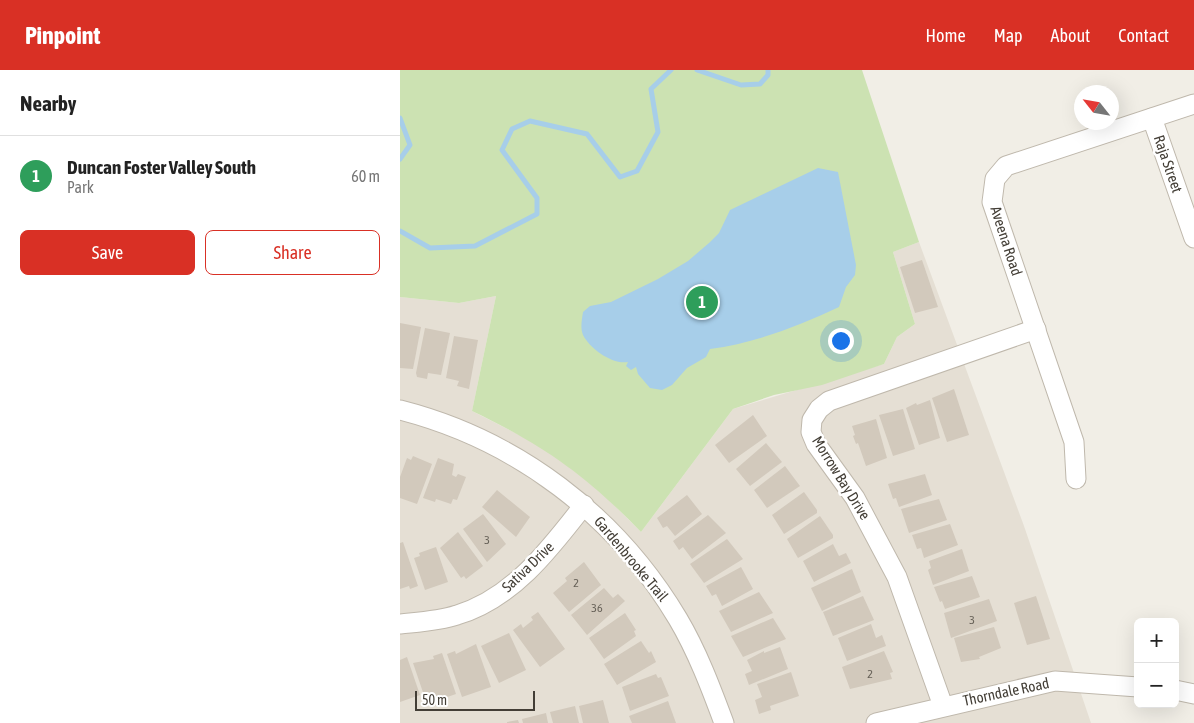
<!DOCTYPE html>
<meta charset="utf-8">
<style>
body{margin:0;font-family:"Asap Condensed",sans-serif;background:#f2f2f2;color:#222}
.controls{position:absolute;right:15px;bottom:15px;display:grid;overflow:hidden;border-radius:8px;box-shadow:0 5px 20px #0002}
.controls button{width:45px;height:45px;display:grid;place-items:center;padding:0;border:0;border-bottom:1px solid #e0e0e0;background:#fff;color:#222;font:25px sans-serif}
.compass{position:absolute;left:674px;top:15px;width:45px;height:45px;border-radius:50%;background:#fff;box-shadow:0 5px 20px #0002;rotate:301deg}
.scale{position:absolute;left:15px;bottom:12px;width:120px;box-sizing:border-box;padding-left:5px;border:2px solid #433e36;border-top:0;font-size:14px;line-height:18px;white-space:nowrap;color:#433e36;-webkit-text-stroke:4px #fff;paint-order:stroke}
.you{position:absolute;left:440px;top:270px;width:18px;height:18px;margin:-12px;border:4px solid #fff;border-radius:50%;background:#1a73e8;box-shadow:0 0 0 8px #1a73e833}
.badge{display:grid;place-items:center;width:32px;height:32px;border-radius:50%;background:#d93025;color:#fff;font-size:16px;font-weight:700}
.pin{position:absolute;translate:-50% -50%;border:2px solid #fff;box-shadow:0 1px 5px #0006}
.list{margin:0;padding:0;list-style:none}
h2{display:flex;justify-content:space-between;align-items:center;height:65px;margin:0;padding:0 20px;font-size:21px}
h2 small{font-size:16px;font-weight:400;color:#767676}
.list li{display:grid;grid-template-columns:32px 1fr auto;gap:15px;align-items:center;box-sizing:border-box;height:80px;padding:0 20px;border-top:1px solid #e0e0e0}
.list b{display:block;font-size:19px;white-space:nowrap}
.list p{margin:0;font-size:16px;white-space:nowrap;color:#767676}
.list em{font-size:16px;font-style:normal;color:#767676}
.actions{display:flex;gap:10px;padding:15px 20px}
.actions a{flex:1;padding:11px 0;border:1px solid #d93025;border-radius:8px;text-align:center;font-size:18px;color:#d93025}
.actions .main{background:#d93025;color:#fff}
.map{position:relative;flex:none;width:794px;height:653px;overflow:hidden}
header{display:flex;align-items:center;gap:30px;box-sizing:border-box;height:70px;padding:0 25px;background:#d93025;color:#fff}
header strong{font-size:24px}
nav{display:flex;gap:28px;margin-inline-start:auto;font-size:18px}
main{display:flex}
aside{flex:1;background:#fff}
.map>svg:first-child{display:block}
</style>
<header>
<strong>Pinpoint</strong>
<nav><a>Home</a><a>Map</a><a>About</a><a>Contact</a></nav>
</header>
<main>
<aside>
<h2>Nearby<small></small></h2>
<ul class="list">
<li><span class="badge" style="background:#2e9e5b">1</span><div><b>Duncan Foster Valley South</b><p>Park</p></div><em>60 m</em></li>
</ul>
<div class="actions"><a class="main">Save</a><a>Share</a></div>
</aside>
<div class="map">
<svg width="794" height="653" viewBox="0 0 794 653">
<rect width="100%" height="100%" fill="#f1eee6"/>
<polygon fill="#e5dfd4" points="519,172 624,456 691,653 0,653 0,227 59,233 96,226 72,341 131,371 156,387 198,419 241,462 333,339 484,294 497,267 515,254 493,182"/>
<path fill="#cce2b2" d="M0,0H462L519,172L493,182L515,254L497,267L484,294L422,315L374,325L333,339L241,462C186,405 143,375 72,341L96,226L59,233L0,227Z"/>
<path fill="#a7cee9" d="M418,98L438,102L456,195L455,205L446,217L439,237C399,256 355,273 310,279L306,287L287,298L272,315L262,320L250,318L238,304L236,297L231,300L226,296L228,292C213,295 190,279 183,265C180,258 182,249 183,242L190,236L211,232L258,209L288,191L309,173L319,163L330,140Z"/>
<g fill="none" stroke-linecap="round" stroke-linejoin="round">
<g stroke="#a7cee9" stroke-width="5">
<polyline points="297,0 341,15 360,14 368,5 368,0"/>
<polyline points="0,48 10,75 0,89"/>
<polyline points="0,161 30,178 75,176 137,144 137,128 102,80 112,59 130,51 187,64 220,107 237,101 258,62 251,19 271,0"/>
</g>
</g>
<g fill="#d2c9bc">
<polygon points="522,190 538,237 515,243 500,197"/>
<polygon points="0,253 21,257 13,299 0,298"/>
<polygon points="25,258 50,263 41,305 28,303 27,309 17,307 16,303"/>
<polygon points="54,266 78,270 69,319 57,316 59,311 46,308"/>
<polygon points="554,319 569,365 547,372 532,328"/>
<polygon points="530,330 540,368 519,375 506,338 516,333 517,335"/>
<polygon points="503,339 515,379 493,386 479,345"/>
<polygon points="353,345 367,366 329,393 315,375"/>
<polygon points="476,349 487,388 466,396 458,373 456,374 453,366 455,365 452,356"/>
<polygon points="366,373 382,392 350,416 336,399"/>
<polygon points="13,386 32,394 17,434 0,428 0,407 7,388 11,390"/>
<polygon points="38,388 54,394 52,405 56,407 58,404 66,407 57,430 53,429 51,434 36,429 35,432 23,428"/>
<polygon points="385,396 400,416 367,438 354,420"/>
<polygon points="525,404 532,425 499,437 496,428 493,429 488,414"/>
<polygon points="97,420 130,447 116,467 82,437"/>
<polygon points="404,422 417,440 417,443 384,464 372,445"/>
<polygon points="287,425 302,444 275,466 267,456 263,458 257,448"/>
<polygon points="539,429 547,450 509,463 501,439"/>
<polygon points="83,444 106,474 87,492 63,459"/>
<polygon points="308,445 326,463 292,489 283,477 279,480 273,471"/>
<polygon points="420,446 433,465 433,468 398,488 387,469"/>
<polygon points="550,454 558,475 524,488 521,478 517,479 512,465"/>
<polygon points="58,462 83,496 66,509 64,506 61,508 40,478"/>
<polygon points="327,469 343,489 304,513 290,494"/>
<polygon points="3,472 18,516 10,519 9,516 0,519 0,473"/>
<polygon points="433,474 439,486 446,483 451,493 414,512 403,491"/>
<polygon points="36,477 48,512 25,520 14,488 20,486 19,483"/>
<polygon points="562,479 569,501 533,515 528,500 531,498 529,491"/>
<polygon points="184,492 201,515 169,542 153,523 167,511 165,508"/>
<polygon points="341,497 353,519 322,536 316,524 312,526 306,516"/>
<polygon points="452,499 461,522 422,541 411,518"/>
<polygon points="572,506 580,527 545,539 542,531 540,532 534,517"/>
<polygon points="204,518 213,528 218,524 225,531 187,565 171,545"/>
<polygon points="359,522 373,543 331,562 319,541"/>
<polygon points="463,526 474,550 433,566 423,542"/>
<polygon points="636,526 650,569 627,575 614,533"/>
<polygon points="589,529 597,551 551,568 544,543"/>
<polygon points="138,542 165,579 140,597 113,560 121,554 123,558 133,550 131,547"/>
<polygon points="225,543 236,560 234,561 236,566 204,589 189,568"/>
<polygon points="373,548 386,569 343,587 331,566"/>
<polygon points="471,554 476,568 482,565 486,576 447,591 438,568"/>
<polygon points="594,557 601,578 579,587 580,589 561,592 554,568"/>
<polygon points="109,563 126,600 99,613 81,576"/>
<polygon points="241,571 249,583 251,581 256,592 217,615 204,594"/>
<polygon points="76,574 91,617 62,627 47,584 55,581 56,584"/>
<polygon points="380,577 388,599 349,615 345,604 352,601 347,590 364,581 364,583"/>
<polygon points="484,581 493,602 490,603 492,609 450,619 442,597"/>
<polygon points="42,583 56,624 27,634 13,593 34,589 33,586"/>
<polygon points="7,587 20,625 0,632 0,590"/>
<polygon points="391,602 399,626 370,636 371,640 359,644 355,630 362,627 357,614"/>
<polygon points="256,604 258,608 261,607 269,626 230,641 222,617"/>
<polygon points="203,630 209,653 183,653 179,636"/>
<polygon points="268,631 276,653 232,653 229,646"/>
<polygon points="175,636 179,653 153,653 150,642"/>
<polygon points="146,643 148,653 123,653 122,649"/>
<polygon points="118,650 119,653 107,653 107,652"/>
</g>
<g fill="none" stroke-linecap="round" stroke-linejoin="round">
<g stroke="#bfb8ac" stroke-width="21">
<g id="minor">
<polyline points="752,48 794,168"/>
<path d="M0,340C117,370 216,445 278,549C297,581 311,618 324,653"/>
<polyline points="676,409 674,372 592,132 595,109 606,96 794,34"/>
<path d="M0,554C19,552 39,551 57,545C112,529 150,479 184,435"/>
<polyline points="775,620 794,624"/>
<polyline points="543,636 497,507 455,428 416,374 411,362 412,350 419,339 429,331 636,259"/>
<polyline points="476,653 655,611 738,617"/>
</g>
</g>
<use href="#minor" stroke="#fff" stroke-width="19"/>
</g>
<g text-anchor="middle" stroke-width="5" stroke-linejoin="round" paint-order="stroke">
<g font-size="12" fill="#676158">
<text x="87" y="474">3</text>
<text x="176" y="517">2</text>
<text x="197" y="542">36</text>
<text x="572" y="554">3</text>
<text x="470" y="608">2</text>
</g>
<g font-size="15" fill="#433e36" stroke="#fff">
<text transform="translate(768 94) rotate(71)" y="5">Raja Street</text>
<text transform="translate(606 171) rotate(72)" y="5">Aveena Road</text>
<text transform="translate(441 408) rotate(58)" y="5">Morrow Bay Drive</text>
<text transform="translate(231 489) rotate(50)" y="5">Gardenbrooke Trail</text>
<text transform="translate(128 497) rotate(-44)" y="5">Sativa Drive</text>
<text transform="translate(606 622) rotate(-12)" y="5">Thorndale Road</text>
</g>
</g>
</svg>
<div class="controls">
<button>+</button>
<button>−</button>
</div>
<svg class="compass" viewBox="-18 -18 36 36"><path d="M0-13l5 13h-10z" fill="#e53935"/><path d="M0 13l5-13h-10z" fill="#767676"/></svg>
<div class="scale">50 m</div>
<div class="you"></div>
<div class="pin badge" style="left:302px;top:232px;background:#2e9e5b">1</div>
</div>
</main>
